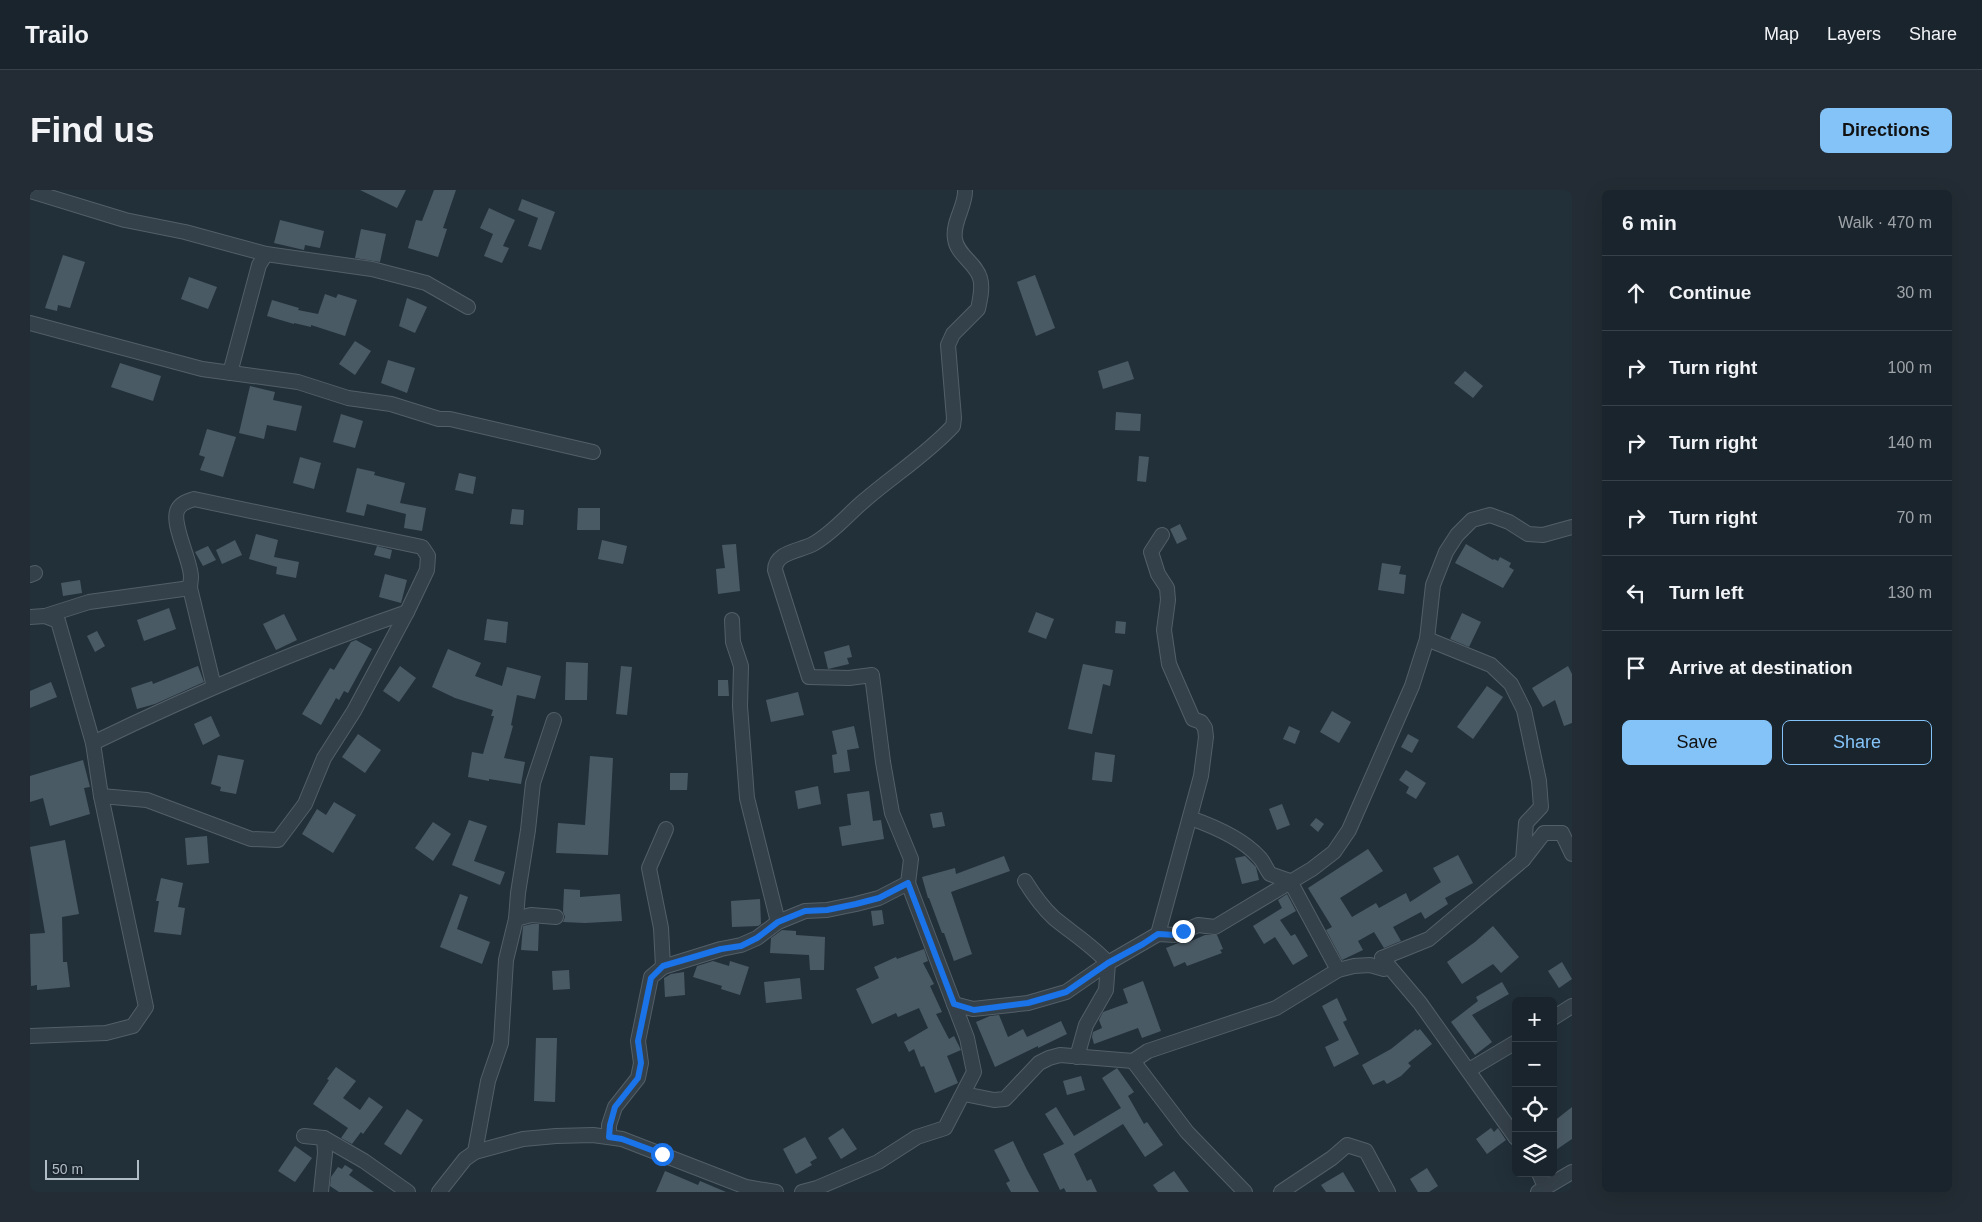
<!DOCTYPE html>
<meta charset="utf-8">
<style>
body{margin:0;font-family:Arial,sans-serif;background:#232c34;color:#f1f3f6}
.controls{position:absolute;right:15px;bottom:15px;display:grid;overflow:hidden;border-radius:8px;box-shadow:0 5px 20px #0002}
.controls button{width:45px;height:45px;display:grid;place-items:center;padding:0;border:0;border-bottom:1px solid #384148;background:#1a242c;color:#f1f3f6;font:25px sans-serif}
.scale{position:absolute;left:15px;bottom:12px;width:94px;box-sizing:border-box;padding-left:5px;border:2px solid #b0bcc6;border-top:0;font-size:14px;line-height:18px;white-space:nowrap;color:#b0bcc6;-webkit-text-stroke:4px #1b262f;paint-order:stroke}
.stop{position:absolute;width:15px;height:15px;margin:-11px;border:4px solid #1a73e8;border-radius:50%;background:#fff}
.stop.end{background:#1a73e8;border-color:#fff;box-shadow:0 1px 5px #0008}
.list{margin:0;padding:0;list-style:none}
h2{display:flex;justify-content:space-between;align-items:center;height:65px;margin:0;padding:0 20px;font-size:21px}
h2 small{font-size:16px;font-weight:400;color:#9fa4a9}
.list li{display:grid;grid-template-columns:32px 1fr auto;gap:15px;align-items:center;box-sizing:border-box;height:75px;padding:0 20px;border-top:1px solid #384148}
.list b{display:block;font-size:19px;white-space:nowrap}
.list em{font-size:16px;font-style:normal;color:#9fa4a9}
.actions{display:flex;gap:10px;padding:15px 20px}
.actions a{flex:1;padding:11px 0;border:1px solid #84c3f8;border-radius:8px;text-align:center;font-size:18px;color:#84c3f8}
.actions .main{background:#84c3f8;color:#111}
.icon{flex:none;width:28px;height:28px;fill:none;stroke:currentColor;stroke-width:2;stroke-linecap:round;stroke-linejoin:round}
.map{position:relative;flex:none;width:1542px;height:1002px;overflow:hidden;border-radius:8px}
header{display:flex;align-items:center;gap:30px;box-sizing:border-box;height:70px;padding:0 25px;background:#1a242c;border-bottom:1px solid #384148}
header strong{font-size:24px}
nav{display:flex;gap:28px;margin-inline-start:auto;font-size:18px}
.intro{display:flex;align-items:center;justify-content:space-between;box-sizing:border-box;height:120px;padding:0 30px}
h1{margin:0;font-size:35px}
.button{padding:12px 22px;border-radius:8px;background:#84c3f8;color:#111;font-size:18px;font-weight:700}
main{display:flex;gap:30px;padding:0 30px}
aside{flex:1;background:#1a242c;border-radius:8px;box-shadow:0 5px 20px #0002}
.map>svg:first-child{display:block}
</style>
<header>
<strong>Trailo</strong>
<nav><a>Map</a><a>Layers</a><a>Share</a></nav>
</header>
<div class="intro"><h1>Find us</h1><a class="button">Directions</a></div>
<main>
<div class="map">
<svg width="1542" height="1002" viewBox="0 0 1542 1002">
<rect width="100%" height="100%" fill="#22303a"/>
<g fill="#4a5a65">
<polygon points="330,0 376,0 367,18"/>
<polygon points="404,0 426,0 413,38 417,39 408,67 378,58 386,30 392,31"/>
<polygon points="492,9 525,22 511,60 498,56 508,28 488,20"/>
<polygon points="459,18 485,30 473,56 479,58 472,73 454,66 463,44 450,38"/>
<polygon points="250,30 294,41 290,58 275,55 274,60 244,53"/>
<polygon points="331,39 356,44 350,72 325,68"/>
<polygon points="33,65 55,72 40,118 28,115 27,121 15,118"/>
<polygon points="1005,85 1025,138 1006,146 987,92"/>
<polygon points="159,87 187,97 178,119 151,109"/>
<polygon points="295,104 306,108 308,104 327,110 315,146 281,135 281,137 264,133 264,134 237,126 242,110 269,118 268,120 288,124"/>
<polygon points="377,108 397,117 385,143 369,136"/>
<polygon points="325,151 341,161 325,185 309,174"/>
<polygon points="358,170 385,178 377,203 351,193"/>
<polygon points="1098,171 1104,189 1073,199 1068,181"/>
<polygon points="90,173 131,186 123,211 81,197"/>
<polygon points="1435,181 1453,196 1443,208 1424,193"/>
<polygon points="220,196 245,202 243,210 272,216 266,241 237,235 234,249 209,243"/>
<polygon points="1086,222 1111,224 1110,241 1085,240"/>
<polygon points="311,224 333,231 325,258 303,252"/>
<polygon points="177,239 206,247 193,287 170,280 175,267 169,265"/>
<polygon points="1109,266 1119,267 1116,292 1107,291"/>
<polygon points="270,267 291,273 284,299 263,293"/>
<polygon points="327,278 345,282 344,285 375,293 370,313 396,318 392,341 374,338 376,324 337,314 334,326 316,322"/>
<polygon points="429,283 446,287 443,304 425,300"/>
<polygon points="548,318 570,318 570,340 547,340"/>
<polygon points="482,319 494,320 493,335 480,334"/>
<polygon points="1150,334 1157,349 1147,354 1140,339"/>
<polygon points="226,344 248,350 244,367 269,372 266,388 246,384 247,377 219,369"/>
<polygon points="205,350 212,365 192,374 186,360"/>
<polygon points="572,350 597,356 593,374 568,369"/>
<polygon points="706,354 710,401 688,404 686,379 695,378 692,355"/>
<polygon points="1436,354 1463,370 1464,369 1468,371 1470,367 1481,373 1479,377 1484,380 1473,398 1425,373"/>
<polygon points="178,356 186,370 173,376 165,362"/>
<polygon points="347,356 362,360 360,369 344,365"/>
<polygon points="1352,373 1371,376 1369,384 1376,385 1374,404 1348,400"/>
<polygon points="355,384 377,390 371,413 349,407"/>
<polygon points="50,390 52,403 33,406 31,393"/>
<polygon points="139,418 146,439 114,451 107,430"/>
<polygon points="1006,422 1024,429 1016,449 998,442"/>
<polygon points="1432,423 1451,432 1439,457 1420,449"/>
<polygon points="254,424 267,450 246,460 233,434"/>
<polygon points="457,429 478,432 476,453 454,450"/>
<polygon points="1086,431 1096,432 1095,444 1085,443"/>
<polygon points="67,441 75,456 65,462 57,446"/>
<polygon points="326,450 342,459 318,503 314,501 309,510 306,508 291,535 272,524 300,478 304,480 321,452"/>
<polygon points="819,455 822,467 817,468 819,474 798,479 794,462"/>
<polygon points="418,459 451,473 445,486 472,496 477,477 511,486 505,509 487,505 481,535 483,536 474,568 495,572 491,594 459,589 459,591 438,587 442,562 453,564 464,526 461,526 463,520 425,508 402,497"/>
<polygon points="536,472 558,473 557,510 535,510"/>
<polygon points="1053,474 1083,480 1080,496 1073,494 1062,544 1038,539"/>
<polygon points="168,476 174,492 125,514 107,519 101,498 122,491 123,494"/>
<polygon points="370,476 386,488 369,512 353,501"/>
<polygon points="591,476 602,477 597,525 586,524"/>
<polygon points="1538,476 1542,484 1542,533 1534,536 1525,510 1513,517 1502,498"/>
<polygon points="688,490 698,490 699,506 688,506"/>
<polygon points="21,492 27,507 0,518 0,501"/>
<polygon points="1457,496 1473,507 1443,549 1427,537"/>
<polygon points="768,502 774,525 741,532 736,510"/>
<polygon points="1302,521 1321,532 1309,553 1290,542"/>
<polygon points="181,526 190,546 173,555 164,534"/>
<polygon points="824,536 829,558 817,560 820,581 804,583 802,565 807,564 802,541"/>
<polygon points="1259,536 1270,541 1265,554 1253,549"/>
<polygon points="328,544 351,560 335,583 312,567"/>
<polygon points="1378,544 1389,550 1382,563 1371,557"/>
<polygon points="1065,562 1085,565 1082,592 1062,590"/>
<polygon points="188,565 214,570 206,604 190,601 191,597 181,594"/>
<polygon points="560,566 583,568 578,665 526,663 528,633 555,635"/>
<polygon points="53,570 60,597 54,598 60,624 20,636 13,608 0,612 0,586"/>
<polygon points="1376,580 1396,593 1386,609 1376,603 1379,597 1369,590"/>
<polygon points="640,583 658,583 657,600 640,600"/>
<polygon points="788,596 791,614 768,619 765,601"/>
<polygon points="839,601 843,631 851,630 854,649 812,656 809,637 821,635 817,604"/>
<polygon points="304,612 326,625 303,663 272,644 287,619 296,625"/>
<polygon points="1252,614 1260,635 1247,640 1239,619"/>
<polygon points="912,622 915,636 903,638 900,624"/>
<polygon points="1286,628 1294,634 1288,642 1280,635"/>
<polygon points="439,630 457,636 444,671 475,682 470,695 422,675"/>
<polygon points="403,632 421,644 403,671 385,658"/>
<polygon points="177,646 179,673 157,675 155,648"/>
<polygon points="35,650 49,724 32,727 33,772 37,772 40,797 7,800 7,795 1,796 0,744 15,743 0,657"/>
<polygon points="1338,659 1353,681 1310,708 1322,727 1346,713 1349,718 1376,703 1380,712 1411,692 1403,678 1428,665 1443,693 1415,708 1418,714 1395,729 1391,722 1363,737 1371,751 1354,758 1344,742 1328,751 1333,760 1312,770 1296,740 1302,737 1278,698"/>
<polygon points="974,666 980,681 921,702 942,764 924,771 914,743 912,743 899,708 898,708 892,687 925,678 926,684"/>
<polygon points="1215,666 1226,677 1229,690 1212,694 1205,668"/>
<polygon points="131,688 153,693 148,717 155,718 151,745 124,742 129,711 126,711"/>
<polygon points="534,699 550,700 550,707 590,704 592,731 555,733 533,732 535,727 533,722"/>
<polygon points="430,704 438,707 427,739 460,752 452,774 410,757"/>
<polygon points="1257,704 1266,721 1250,730 1261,746 1265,744 1278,766 1263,775 1245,747 1234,754 1223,736 1252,718 1248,710"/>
<polygon points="730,709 731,734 728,736 702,737 701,711"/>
<polygon points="852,720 854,734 843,736 841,721"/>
<polygon points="502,734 509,734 508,761 491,760 493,736"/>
<polygon points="1463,736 1489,767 1471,783 1463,774 1432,794 1417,772 1445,752"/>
<polygon points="752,740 766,741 766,745 795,747 794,780 780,780 779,765 740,763 741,748"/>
<polygon points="1175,745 1187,745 1193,759 1190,760 1192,763 1157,776 1155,772 1144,777 1136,758 1158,749 1159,752"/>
<polygon points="894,759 898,771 893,773 904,794 900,796 912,822 906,824 919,849 924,846 931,860 917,866 928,893 905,903 894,876 891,877 884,859 879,862 874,852 898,838 889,818 868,827 866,823 842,834 826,799 849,788 844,777 866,767 867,769"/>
<polygon points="683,771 699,776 700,771 719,777 710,805 691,799 692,796 663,787 667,776"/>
<polygon points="1532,772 1542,789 1529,798 1518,781"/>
<polygon points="539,780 540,799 523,800 522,781"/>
<polygon points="654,782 655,805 635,807 634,788 641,784"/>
<polygon points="770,788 772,809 736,813 734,792"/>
<polygon points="1113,791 1131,841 1112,848 1108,838 1064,854 1062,847 1063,842 1072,838 1069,830 1073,822 1098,813 1093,799"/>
<polygon points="1472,792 1479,804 1442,825 1462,852 1445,865 1421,832 1448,811 1446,807"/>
<polygon points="1307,808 1317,830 1313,832 1329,864 1304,877 1295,857 1309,850 1292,816"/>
<polygon points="969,825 978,847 993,839 997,847 1031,831 1037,844 1008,858 1008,856 965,877 946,832 960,826"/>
<polygon points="1386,839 1387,841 1390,839 1402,854 1378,873 1381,876 1371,886 1357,894 1354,890 1343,895 1332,875 1361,859"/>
<polygon points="506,848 527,848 525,912 504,911"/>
<polygon points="306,877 326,891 313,908 330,920 339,907 353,917 333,944 331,942 322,954 311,948 318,938 283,914 299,890 297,889"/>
<polygon points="1087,878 1104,902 1098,906 1114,934 1117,932 1133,955 1115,967 1093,934 1044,964 1057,991 1061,989 1067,1002 1036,1002 1034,998 1030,1000 1013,964 1034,954 1015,924 1026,917 1044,946 1091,918 1072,888"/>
<polygon points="1051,886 1055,900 1037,905 1033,891"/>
<polygon points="1542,917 1542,949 1523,962 1523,932"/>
<polygon points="377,919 393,930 371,965 354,954"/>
<polygon points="813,938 827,959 811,969 798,948"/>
<polygon points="1461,938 1464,942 1468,938 1476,950 1457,964 1446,949"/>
<polygon points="775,947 787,968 780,972 782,975 766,984 753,959"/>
<polygon points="983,951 997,980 1009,1002 981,1002 976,993 980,991 964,960"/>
<polygon points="265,956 282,968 265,992 248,981"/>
<polygon points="315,975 323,980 319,985 344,1002 309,1002 300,996 301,987 308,977 312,979"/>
<polygon points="1397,978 1408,996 1399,1002 1388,1002 1380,989"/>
<polygon points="635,981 668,995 670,991 696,1002 626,1002"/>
<polygon points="1144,981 1159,1002 1128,1002 1123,995"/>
<polygon points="1313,982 1325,1002 1296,1002 1291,995"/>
</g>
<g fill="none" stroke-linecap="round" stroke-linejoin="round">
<g stroke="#535f68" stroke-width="16">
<g id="street">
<polyline points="0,1 95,30 155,42 236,64 342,79 396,93 438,117"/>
<polyline points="0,133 172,179 268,192 318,208 361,214 409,229 420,229 563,262"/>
<polyline points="200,183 229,75 236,64"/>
<polyline points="0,385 5,383"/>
<polyline points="15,426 59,412 160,398"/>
<polyline points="0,427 15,426 28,431 63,553 71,606 116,817 103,836 76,843 0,846"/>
<polyline points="702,430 703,452 711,476 710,516 717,608 748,732"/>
<polyline points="1397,449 1461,475 1481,494 1494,520 1509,591 1511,617 1496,633 1493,670"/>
<path d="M63,553C166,503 270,459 377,422"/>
<path d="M71,606L117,610L221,649L248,650L275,614L294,568L324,521L377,422L397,380L398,366L392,357L164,309C158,311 151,313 148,319C140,332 161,370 161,387C161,390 160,395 160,398L184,497"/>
<path d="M1160,628C1183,636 1212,648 1229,667C1234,672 1236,679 1240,684L1260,691L1308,780"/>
<path d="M995,691C1003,704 1012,717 1024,728C1042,743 1062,755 1078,773L1076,800L1056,835L1047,867"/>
<polyline points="486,729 488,703 498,640 503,593 524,530"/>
<polyline points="1128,744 1171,586 1176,547 1175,538 1171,532 1163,529 1139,474 1134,440 1138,410 1137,398 1128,384 1121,362 1132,345"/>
<polyline points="1352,768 1399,749 1493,670 1514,643 1532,643 1542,664"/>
<polyline points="633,777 631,738 619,678 636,639"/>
<polyline points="924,814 943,819 998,813 1036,802 1078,773 1128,744 1145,745 1168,735 1185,737 1282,679 1304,662 1319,640 1382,496 1397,449 1403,395 1416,362 1427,345 1442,330 1460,325 1479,332 1498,344 1513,345 1542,337"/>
<polyline points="1523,828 1542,816"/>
<polyline points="1103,871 1157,942 1215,1002"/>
<polyline points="1439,880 1486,852"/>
<polyline points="934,904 964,910 975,909 1009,873 1019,868 1030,865 1103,871 1118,861 1246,818 1308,780 1324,776 1340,775 1354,779 1352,768 1390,813 1486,948"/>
<polyline points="274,946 294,948 334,971 378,1002"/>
<polyline points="579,947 579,935 585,917 608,888 611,873 608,851 621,787 633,777 691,759 711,755 727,748 748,732 775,721 797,720 826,714 849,708 878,693"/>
<polyline points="445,962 458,891 471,853 476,770 486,729 501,725 526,727"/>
<polyline points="1509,983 1515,997"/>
<polyline points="291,1002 295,963 294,948"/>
<polyline points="409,1002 435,969 445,962 493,949 526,946 563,945 592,949 716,997 746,1002"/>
<path d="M772,1002L787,998L848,972L887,947L915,938L944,882L937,848L878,693L881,669L862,623L853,572L842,485L819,488L779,487L745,380C745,362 770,361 783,354C803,343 818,324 835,310C864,285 897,264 923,236L924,228L918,155L923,144L948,119C950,110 953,97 950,88C946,73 927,65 925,49C922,32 936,16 935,0"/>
<polyline points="1251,1002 1302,968 1317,955 1336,961 1358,1002"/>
<polyline points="1508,1002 1542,982"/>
</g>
</g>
<use href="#street" stroke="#35414a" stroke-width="14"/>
</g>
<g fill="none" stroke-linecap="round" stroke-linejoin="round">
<polyline stroke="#1a73e8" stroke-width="6" points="632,964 592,949 579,947 580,935 585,917 608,888 611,873 608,851 621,788 633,776 691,759 711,756 727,748 748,732 775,721 797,720 826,714 849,708 878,693 924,814 944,820 998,813 1036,802 1078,773 1113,754 1128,744 1145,745 1153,741"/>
</g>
</svg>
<div class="controls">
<button>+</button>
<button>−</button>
<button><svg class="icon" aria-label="locate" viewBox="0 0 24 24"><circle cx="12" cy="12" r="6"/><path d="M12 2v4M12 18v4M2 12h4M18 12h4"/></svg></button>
<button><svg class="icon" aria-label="layers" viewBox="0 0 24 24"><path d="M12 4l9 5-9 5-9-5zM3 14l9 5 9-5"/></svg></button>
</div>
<div class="scale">50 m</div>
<div class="stop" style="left:632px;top:964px"></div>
<div class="stop end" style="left:1153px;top:741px"></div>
</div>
<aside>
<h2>6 min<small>Walk · 470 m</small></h2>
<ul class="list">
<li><svg class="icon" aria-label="ahead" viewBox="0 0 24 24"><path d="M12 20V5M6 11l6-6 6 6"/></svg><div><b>Continue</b></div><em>30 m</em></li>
<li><svg class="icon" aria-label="right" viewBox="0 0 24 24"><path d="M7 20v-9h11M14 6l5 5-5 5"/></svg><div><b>Turn right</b></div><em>100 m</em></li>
<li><svg class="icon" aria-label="right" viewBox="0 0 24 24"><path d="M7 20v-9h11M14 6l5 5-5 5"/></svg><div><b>Turn right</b></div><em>140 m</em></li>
<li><svg class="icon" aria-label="right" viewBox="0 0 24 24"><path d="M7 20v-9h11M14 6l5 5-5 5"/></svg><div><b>Turn right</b></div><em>70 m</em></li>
<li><svg class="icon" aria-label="left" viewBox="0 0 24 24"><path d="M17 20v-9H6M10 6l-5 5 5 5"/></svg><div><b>Turn left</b></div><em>130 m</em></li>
<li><svg class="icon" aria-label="arrive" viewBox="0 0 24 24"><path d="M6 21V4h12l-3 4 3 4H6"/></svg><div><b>Arrive at destination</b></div></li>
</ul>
<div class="actions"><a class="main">Save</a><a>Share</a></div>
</aside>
</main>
